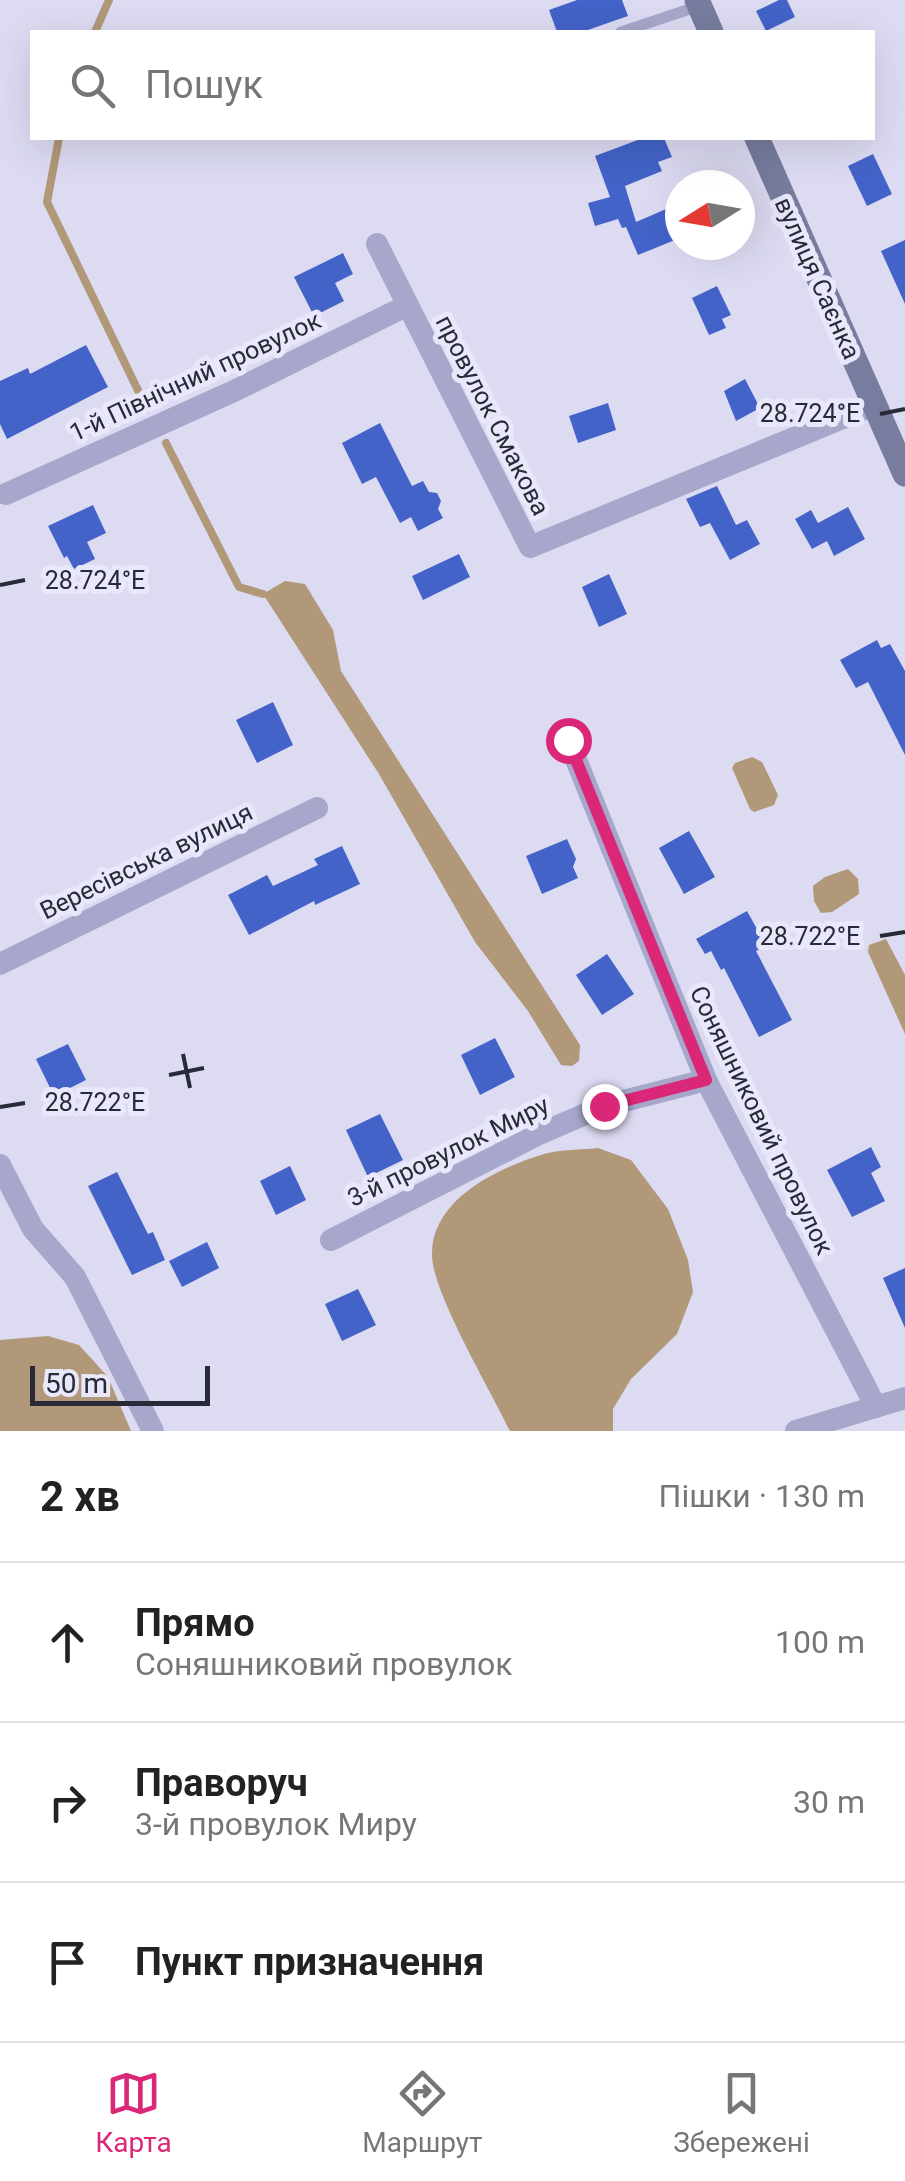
<!DOCTYPE html>
<html lang="uk">
<meta charset="utf-8">
<style>
body{margin:0;font-family:Roboto,sans-serif;background:#f2f2f2;color:#222}
.compass{position:absolute;left:665px;top:170px;width:90px;height:90px;border-radius:50%;background:#fff;box-shadow:0 10px 40px #0002;rotate:259deg}
.scale{position:absolute;left:30px;bottom:25px;width:180px;box-sizing:border-box;padding-left:10px;border:5px solid #282a37;border-top:0;font-size:28px;line-height:35px;white-space:nowrap;color:#282a37;-webkit-text-stroke:8px #e9e7fa;paint-order:stroke}
.stop{position:absolute;width:30px;height:30px;margin:-22px;border:8px solid #db2777;border-radius:50%;background:#fff}
.stop.end{background:#db2777;border-color:#fff;box-shadow:0 2px 10px #0008}
.list{margin:0;padding:0;list-style:none}
h2{display:flex;justify-content:space-between;align-items:center;height:130px;margin:0;padding:0 40px;font-size:42px}
h2 small{font-size:32px;font-weight:400;color:#767676}
.list li{display:grid;grid-template-columns:65px 1fr auto;gap:30px;align-items:center;box-sizing:border-box;height:160px;padding:0 40px;border-top:2px solid #e0e0e0}
.list b{display:block;font-size:38px;white-space:nowrap}
.list p{margin:0;font-size:32px;white-space:nowrap;color:#767676}
.list em{font-size:32px;font-style:normal;color:#767676}
.icon{flex:none;width:55px;height:55px;fill:none;stroke:currentColor;stroke-width:2;stroke-linecap:round;stroke-linejoin:round}
.map{position:relative;flex:none;width:905px;height:1431px;overflow:hidden}
.search{position:absolute;background:#fff;box-shadow:0 10px 40px #0002;left:30px;right:30px;top:30px;height:110px;display:flex;align-items:center;gap:25px;box-sizing:border-box;padding:0 35px;border-radius:0px;color:#767676;font-size:38px}
.sheet{height:610px;background:#fff}
nav{display:flex;justify-content:space-around;align-items:center;box-sizing:border-box;height:140px;border-top:2px solid #e0e0e0;background:#fff;font-size:28px;color:#767676}
nav a{display:grid;justify-items:center;gap:5px}
nav .on{color:#db2777}
.map>svg:first-child{display:block}
</style>
<div class="map">
<svg width="905" height="1431" viewBox="0 0 905 1431">
<rect width="100%" height="100%" fill="#dcdbf2"/>
<g fill="#b09879">
<polygon points="285,581 305,584 333,630 341,671 580,1045 579,1061 572,1066 561,1065 528,1011 475,942 379,774 263,594"/>
<polygon points="752,757 762,762 778,795 774,805 754,812 750,809 732,768 735,763"/>
<polygon points="848,869 858,879 859,894 832,912 821,913 814,901 813,886 825,877"/>
<polygon points="886,939 905,975 905,1034 868,952 869,945"/>
<path d="M598,1148L631,1160L668,1209L688,1260L693,1292L677,1334L631,1379L613,1409V1431H510C492,1393 432,1292 432,1255C431,1199 498,1168 544,1154C561,1149 581,1150 598,1148Z"/>
<polygon points="48,1336 79,1345 108,1377 131,1431 0,1431 0,1340"/>
</g>
<g fill="none" stroke-linecap="round" stroke-linejoin="round">
<g stroke="#b09879" stroke-width="8">
<polyline points="95,32 109,0"/>
<polyline points="59,138 47,202 147,409"/>
<polyline points="166,443 239,587 263,594"/>
</g>
</g>
<g fill="#4363c8">
<polygon points="577,0 622,0 628,16 582,32 557,32 549,10"/>
<polygon points="779,0 787,0 795,17 766,31 756,11"/>
<polygon points="643,138 664,138 672,157 658,162 662,171 625,186 636,222 680,203 680,238 638,255 626,227 622,228 618,219 595,226 588,203 610,197 595,156"/>
<polygon points="873,154 892,194 867,206 848,166"/>
<polygon points="905,240 905,304 881,251"/>
<polygon points="343,253 353,274 335,283 344,301 314,316 294,277"/>
<polygon points="717,286 731,315 722,319 726,328 709,335 692,298"/>
<polygon points="86,345 108,387 7,439 0,424 0,381 28,368 30,374"/>
<polygon points="745,379 760,408 736,421 724,391"/>
<polygon points="608,403 616,430 578,443 569,416"/>
<polygon points="380,423 412,486 423,481 429,492 437,493 441,501 438,509 443,518 418,531 411,517 400,523 376,477 362,484 342,443"/>
<polygon points="717,486 736,525 747,520 760,544 730,560 710,523 700,527 686,499"/>
<polygon points="93,505 106,533 87,542 95,559 74,569 67,556 64,558 48,526"/>
<polygon points="848,507 865,539 834,556 827,541 812,549 795,519 811,510 818,523"/>
<polygon points="459,554 470,577 423,600 412,576"/>
<polygon points="609,574 627,614 599,627 582,587"/>
<polygon points="877,640 881,648 890,644 905,671 905,755 868,682 856,688 840,660"/>
<polygon points="273,702 293,745 257,763 236,720"/>
<polygon points="689,831 715,877 684,894 659,848"/>
<polygon points="567,839 576,859 573,867 578,878 542,894 526,856"/>
<polygon points="342,846 360,884 315,905 314,901 249,935 228,895 267,875 273,886 318,865 314,859"/>
<polygon points="747,911 766,945 756,951 792,1020 759,1037 724,968 721,970 711,951 705,954 696,939"/>
<polygon points="607,954 634,994 602,1015 576,975"/>
<polygon points="495,1038 515,1077 480,1095 461,1055"/>
<polygon points="68,1044 86,1080 54,1096 36,1059"/>
<polygon points="380,1114 403,1160 368,1177 346,1130"/>
<polygon points="871,1147 881,1167 871,1173 885,1201 852,1217 827,1170"/>
<polygon points="290,1166 306,1200 276,1215 260,1181"/>
<polygon points="117,1172 148,1234 153,1232 165,1260 132,1275 88,1186"/>
<polygon points="207,1242 219,1268 182,1287 169,1261"/>
<polygon points="905,1268 905,1328 883,1278"/>
<polygon points="358,1289 376,1325 342,1341 325,1304"/>
</g>
<g fill="none" stroke-linecap="round" stroke-linejoin="round">
<polyline stroke="#a7a7cb" stroke-width="11" points="621,32 699,6"/>
<g stroke="#a7a7cb" stroke-width="22">
<polyline points="377,244 530,547 874,405"/>
<polyline points="6,494 234,391 406,306"/>
<polyline points="568,740 706,1080 876,1407"/>
<polyline points="0,964 317,808"/>
<polyline points="0,1165 33,1229 75,1277 153,1431"/>
<polyline points="331,1240 537,1135 604,1106 706,1080"/>
<polyline points="796,1431 905,1398"/>
</g>
<g stroke="#787c9e" stroke-width="25">
<polyline points="697,0 711,32"/>
<polyline points="757,138 905,474"/>
</g>
</g>
<g fill="none" stroke-linecap="round" stroke-linejoin="round">
<polyline stroke="#db2777" stroke-width="12" points="568,740 706,1080 604,1106"/>
</g>
<path fill="none" stroke="#282a37" stroke-width="4" d="M880,414L905,409M0,585L25,580M880,936L905,932M183,1054L190,1088M169,1075L204,1068M0,1107L25,1103"/>
<g text-anchor="middle" stroke-width="10" stroke-linejoin="round" paint-order="stroke">
<g font-size="25" fill="#282a37" stroke="#e9e7fa">
<text transform="translate(818 278) rotate(66)" y="9">вулиця Саєнка</text>
<text transform="translate(195 376) rotate(-25)" y="9">1-й Північний провулок</text>
<text transform="translate(493 415) rotate(63)" y="9">провулок Смакова</text>
<text transform="translate(146 861) rotate(-26)" y="9">Вересівська вулиця</text>
<text transform="translate(762 1120) rotate(64)" y="9">Соняшниковий провулок</text>
<text transform="translate(448 1151) rotate(-26)" y="9">3-й провулок Миру</text>
</g>
</g>
<g font-size="25" text-anchor="middle" fill="#282a37" stroke="#e9e7fa" stroke-width="10" stroke-linejoin="round" paint-order="stroke">
<text x="810" y="422">28.724°E</text>
<text x="95" y="589">28.724°E</text>
<text x="810" y="945">28.722°E</text>
<text x="95" y="1111">28.722°E</text>
</g>
</svg>
<svg class="compass" viewBox="-18 -18 36 36"><path d="M0-13l5 13h-10z" fill="#e53935"/><path d="M0 13l5-13h-10z" fill="#767676"/></svg>
<div class="scale">50 m</div>
<div class="stop" style="left:568px;top:740px"></div>
<div class="stop end" style="left:604px;top:1106px"></div>
<div class="search"><svg class="icon" aria-label="search" viewBox="0 0 24 24"><circle cx="10" cy="10" r="6"/><path d="M15 15l6 6"/></svg>Пошук</div>
</div>
<section class="sheet">
<h2>2 хв<small>Пішки · 130 m</small></h2>
<ul class="list">
<li><svg class="icon" aria-label="ahead" viewBox="0 0 24 24"><path d="M12 20V5M6 11l6-6 6 6"/></svg><div><b>Прямо</b><p>Соняшниковий провулок</p></div><em>100 m</em></li>
<li><svg class="icon" aria-label="right" viewBox="0 0 24 24"><path d="M7 20v-9h11M14 6l5 5-5 5"/></svg><div><b>Праворуч</b><p>3-й провулок Миру</p></div><em>30 m</em></li>
<li><svg class="icon" aria-label="arrive" viewBox="0 0 24 24"><path d="M6 21V4h12l-3 4 3 4H6"/></svg><div><b>Пункт призначення</b></div></li>
</ul>
</section>
<nav>
<a class="on"><svg class="icon" aria-label="map" viewBox="0 0 24 24"><path d="M3 6l6-2 6 2 6-2v14l-6 2-6-2-6 2zM9 4v14M15 6v14"/></svg>Карта</a>
<a><svg class="icon" aria-label="directions" viewBox="0 0 24 24"><path d="M12 3l9 9-9 9-9-9zM9 14v-3h6M13 9l2 2-2 2"/></svg>Маршрут</a>
<a><svg class="icon" aria-label="saved" viewBox="0 0 24 24"><path d="M7 4h10v16l-5-4-5 4z"/></svg>Збережені</a>
</nav>
